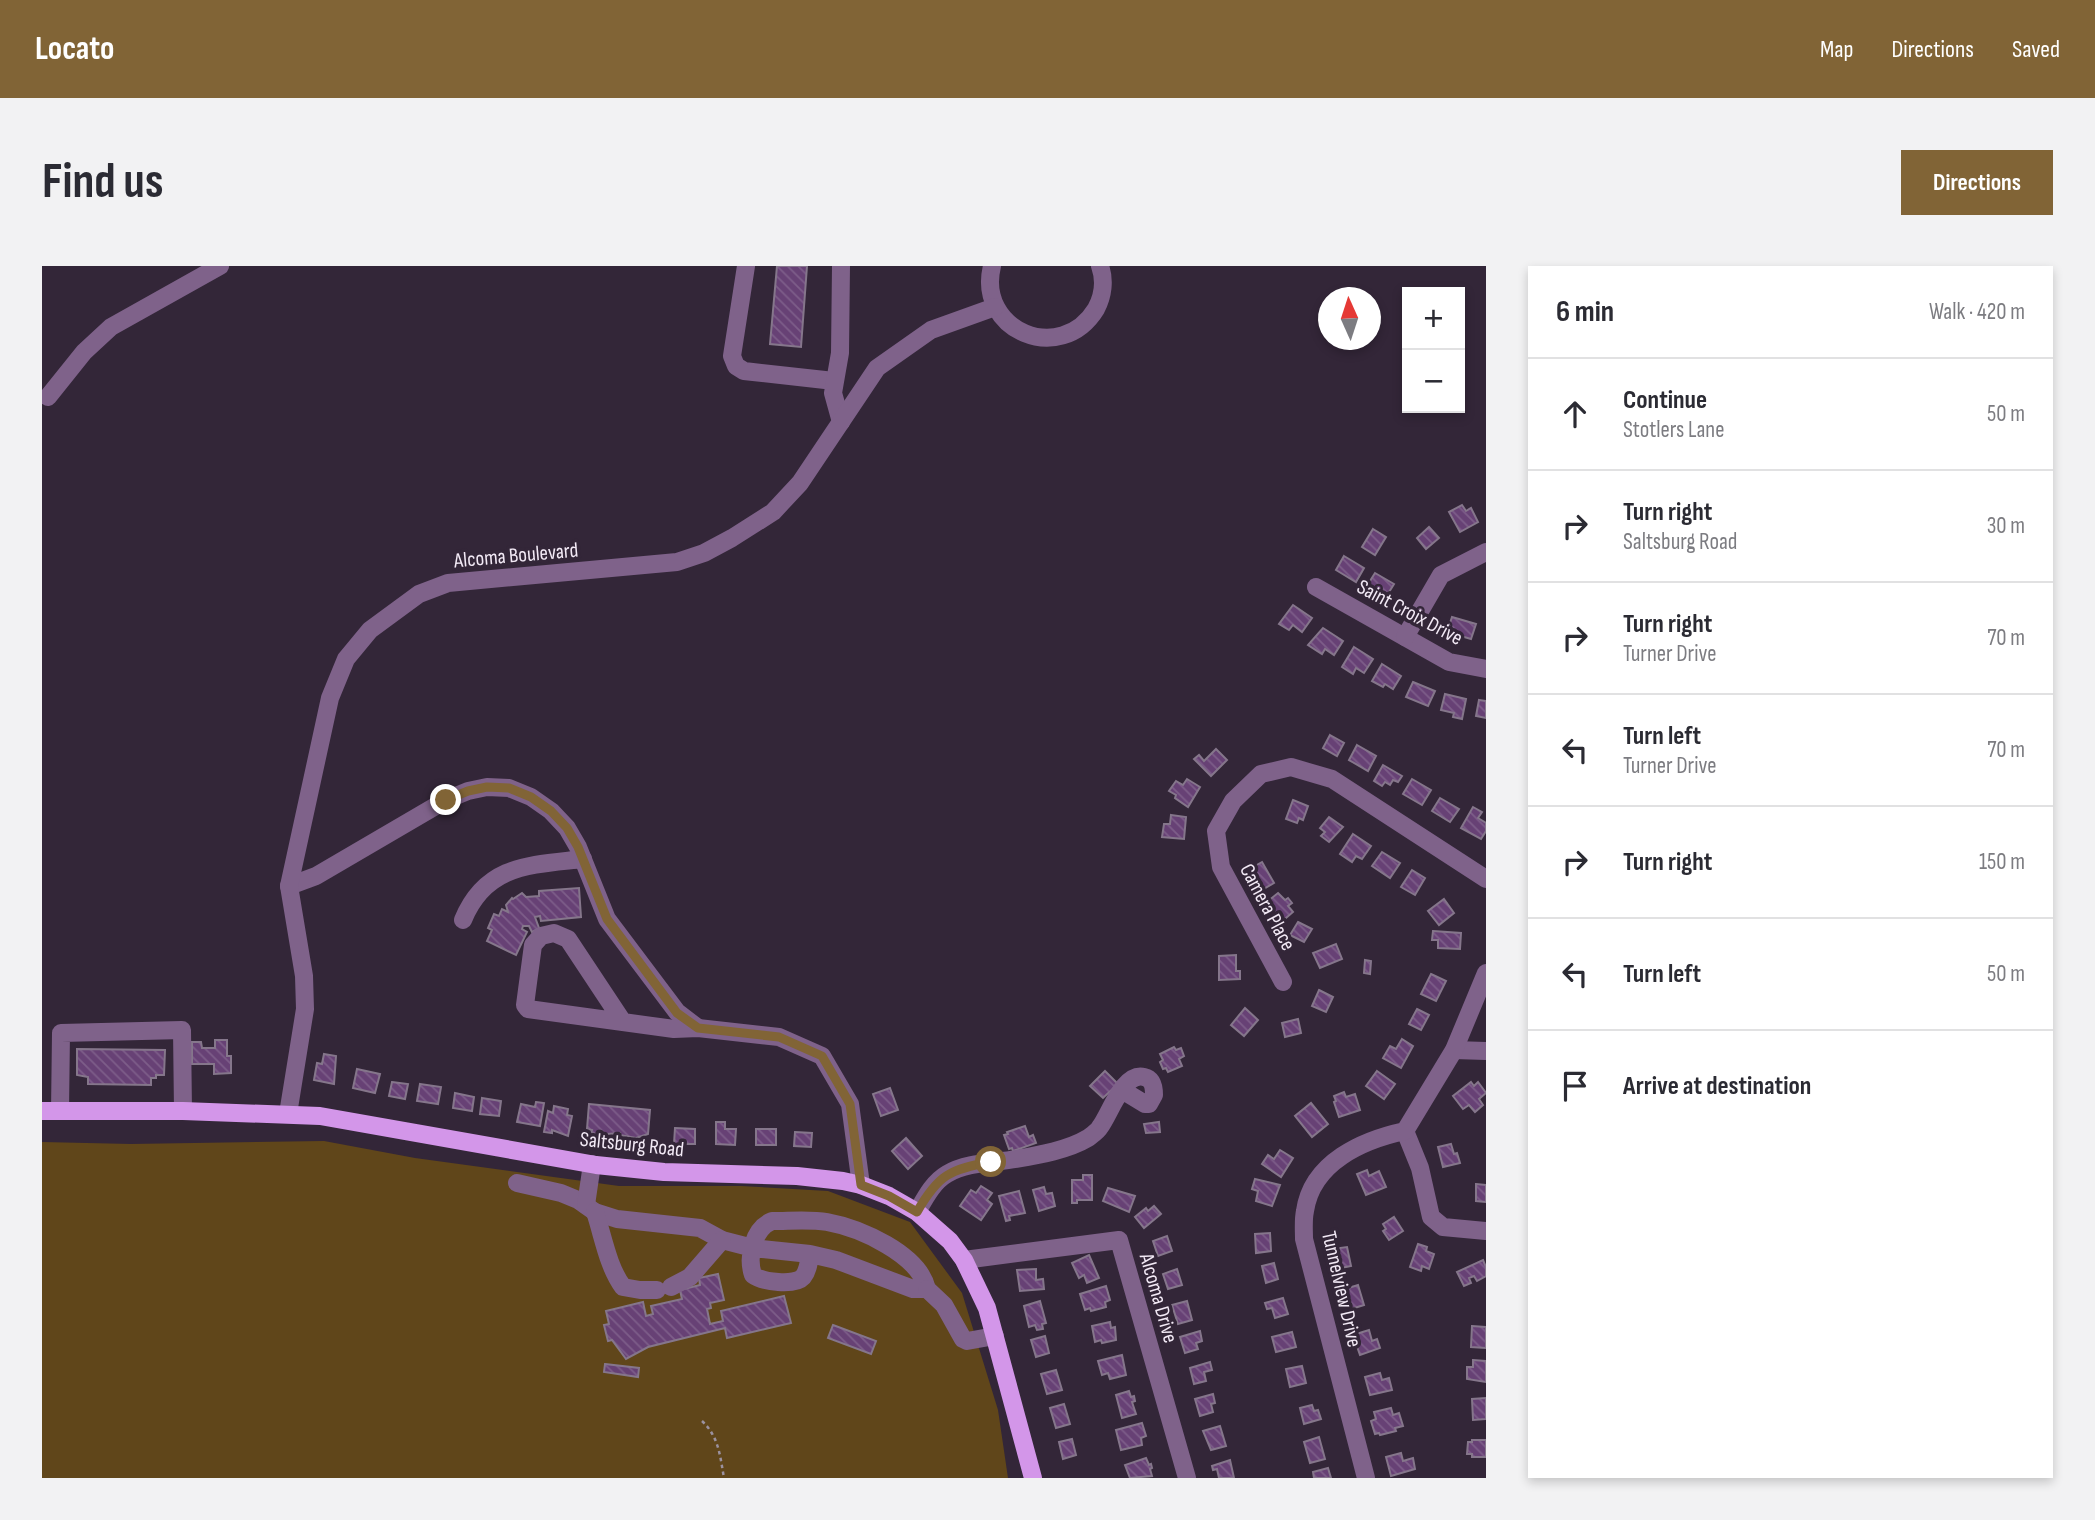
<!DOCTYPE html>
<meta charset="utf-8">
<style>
body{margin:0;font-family:"Sofia Sans Condensed",sans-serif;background:#f2f2f3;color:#2b2b33}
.controls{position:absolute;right:21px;top:21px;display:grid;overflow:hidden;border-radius:0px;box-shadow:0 4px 10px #0003}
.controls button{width:63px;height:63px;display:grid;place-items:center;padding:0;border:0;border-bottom:2px solid #e1e1e2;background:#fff;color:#2b2b33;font:35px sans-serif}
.compass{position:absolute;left:1276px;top:21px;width:63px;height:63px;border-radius:50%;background:#fff;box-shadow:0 4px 10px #0003;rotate:357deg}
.stop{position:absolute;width:21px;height:21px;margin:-16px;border:5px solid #816436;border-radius:50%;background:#fff}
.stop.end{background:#816436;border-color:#fff;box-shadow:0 2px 7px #0008}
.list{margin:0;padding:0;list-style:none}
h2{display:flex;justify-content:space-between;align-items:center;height:91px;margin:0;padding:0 28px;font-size:30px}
h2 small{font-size:23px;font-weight:400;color:#7c7c81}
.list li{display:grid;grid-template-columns:46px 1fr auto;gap:21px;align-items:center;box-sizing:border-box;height:112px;padding:0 28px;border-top:2px solid #e1e1e2}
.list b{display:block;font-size:26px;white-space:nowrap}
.list p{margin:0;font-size:23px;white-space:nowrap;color:#7c7c81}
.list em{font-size:23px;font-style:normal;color:#7c7c81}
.icon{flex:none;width:38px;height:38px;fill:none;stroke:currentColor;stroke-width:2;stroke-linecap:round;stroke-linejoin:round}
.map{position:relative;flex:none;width:1444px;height:1212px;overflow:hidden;border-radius:0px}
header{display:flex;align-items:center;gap:42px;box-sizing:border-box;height:98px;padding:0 35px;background:#816436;color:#fff}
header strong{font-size:33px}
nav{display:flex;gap:38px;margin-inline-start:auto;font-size:24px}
.intro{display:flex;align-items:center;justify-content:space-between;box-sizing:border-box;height:168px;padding:0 42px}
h1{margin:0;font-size:49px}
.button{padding:18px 32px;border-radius:0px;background:#816436;color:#fff;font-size:24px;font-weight:700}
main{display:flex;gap:42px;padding:0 42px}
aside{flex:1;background:#fff;border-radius:0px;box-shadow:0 4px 10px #0003}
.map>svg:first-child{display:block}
</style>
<header>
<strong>Locato</strong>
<nav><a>Map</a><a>Directions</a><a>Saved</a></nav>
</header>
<div class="intro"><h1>Find us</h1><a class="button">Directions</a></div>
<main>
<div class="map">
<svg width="1444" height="1212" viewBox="0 0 1444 1212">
<defs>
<pattern id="building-back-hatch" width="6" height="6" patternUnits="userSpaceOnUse" patternTransform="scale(1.75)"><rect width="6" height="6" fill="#674175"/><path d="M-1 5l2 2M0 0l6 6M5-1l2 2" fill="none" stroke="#7d5d89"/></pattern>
</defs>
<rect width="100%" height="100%" fill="#332638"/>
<polygon fill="#60461a" points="282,875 373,892 577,920 699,920 786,925 868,956 920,1027 956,1144 966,1212 0,1212 0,876 89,878"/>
<g fill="url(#building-back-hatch)" stroke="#85768b" stroke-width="2">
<polygon points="735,0 765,0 759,81 728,78"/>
<polygon points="1420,239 1424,245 1429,242 1436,256 1418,266 1407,246"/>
<polygon points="1387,261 1397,272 1384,283 1375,272"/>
<polygon points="1331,263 1344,271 1333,289 1320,281"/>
<polygon points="1302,290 1322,302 1314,316 1294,304"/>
<polygon points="1333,307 1352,318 1344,331 1334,325 1332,328 1323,323"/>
<polygon points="1251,339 1270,352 1260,366 1251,359 1247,364 1237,358"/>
<polygon points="1410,351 1434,358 1429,373 1405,366"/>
<polygon points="1281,362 1301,375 1292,389 1283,383 1280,388 1266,379"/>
<polygon points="1312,381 1331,393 1322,407 1314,402 1311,408 1300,401"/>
<polygon points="1340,398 1359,410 1351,423 1343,418 1341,421 1330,415"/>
<polygon points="1371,416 1393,425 1386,440 1364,431"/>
<polygon points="1403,428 1424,433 1420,453 1411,451 1412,447 1399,444"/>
<polygon points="1437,434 1444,435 1444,452 1434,450"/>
<polygon points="1288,469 1302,477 1295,490 1281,482"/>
<polygon points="1315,479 1334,490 1326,505 1307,494"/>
<polygon points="1174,483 1185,494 1169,510 1152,493 1157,489 1162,495"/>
<polygon points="1341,499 1360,510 1356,516 1351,514 1348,519 1343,516 1340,520 1332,515"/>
<polygon points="1145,513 1158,521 1146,541 1133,532 1134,529 1127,525 1134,515 1141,519"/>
<polygon points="1370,513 1389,524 1380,539 1361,528"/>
<polygon points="1398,532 1417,543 1408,556 1390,545"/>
<polygon points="1251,534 1266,540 1261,554 1257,552 1255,557 1244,553"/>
<polygon points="1431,541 1440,546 1436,552 1444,557 1444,565 1439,573 1419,562"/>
<polygon points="1129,549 1144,551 1142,573 1120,571 1122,558 1128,558"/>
<polygon points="1287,551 1301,561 1287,576 1279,570 1283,566 1278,562"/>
<polygon points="1311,568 1329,580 1320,593 1314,590 1310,596 1298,588"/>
<polygon points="1340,586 1358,597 1348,612 1330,600"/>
<polygon points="1220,596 1232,617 1218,625 1217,623 1213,625 1208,616 1212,614 1206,604"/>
<polygon points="1370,604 1383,612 1373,629 1359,621"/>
<polygon points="537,622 539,651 499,655 498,650 493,651 497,662 490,666 487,660 481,660 480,663 485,666 474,689 445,675 450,664 446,662 452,648 457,650 460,643 466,646 464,639 470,632 471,633 480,627 484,631 497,630 497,625"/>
<polygon points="1236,627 1243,634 1246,632 1250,637 1246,640 1251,646 1237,658 1228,648 1232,645 1225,636"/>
<polygon points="1402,633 1412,647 1397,659 1386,645"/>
<polygon points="1256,656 1270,663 1262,676 1248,669"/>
<polygon points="1391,665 1419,667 1418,683 1396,682 1396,674 1390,674"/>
<polygon points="1294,678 1300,693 1278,702 1271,687"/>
<polygon points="1194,689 1194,705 1198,705 1198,713 1177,714 1177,690"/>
<polygon points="1323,694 1329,695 1328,708 1322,707"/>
<polygon points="1389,708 1404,715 1394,735 1379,728"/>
<polygon points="1277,724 1291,731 1284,746 1270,740"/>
<polygon points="1203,742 1216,754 1202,770 1189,759"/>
<polygon points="1375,743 1387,749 1379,764 1367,758"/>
<polygon points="1256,753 1259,767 1243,771 1240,757"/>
<polygon points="1360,773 1371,780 1359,802 1341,792 1348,780 1354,783"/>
<polygon points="173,774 185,774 185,790 189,790 189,807 172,808 172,798 150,798 150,776 159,776 160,782 173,782"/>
<polygon points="1132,781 1134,784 1139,782 1142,790 1137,793 1140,800 1126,806 1124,802 1121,803 1118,796 1121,794 1118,788"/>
<polygon points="35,783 123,784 122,809 114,809 114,812 109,812 109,819 46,818 46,811 35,809"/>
<polygon points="282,788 294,790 292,818 272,814 275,797 280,798"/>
<polygon points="315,803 338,808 333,827 311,822"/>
<polygon points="1063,805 1076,818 1061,832 1048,820"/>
<polygon points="1335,805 1353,818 1342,833 1324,820"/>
<polygon points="350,816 366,818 363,833 347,830"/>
<polygon points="1429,816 1432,820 1436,816 1444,827 1437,833 1441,839 1433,846 1427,839 1421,843 1411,830"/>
<polygon points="378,818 399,821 396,838 375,835"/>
<polygon points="848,822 856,844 839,850 831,828"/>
<polygon points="1302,826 1304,831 1313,828 1318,844 1297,851 1292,836 1294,835 1292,830"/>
<polygon points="413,827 432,831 430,845 411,842"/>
<polygon points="440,832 459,835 457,850 438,848"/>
<polygon points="494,836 502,837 498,860 475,856 479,838 493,841"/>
<polygon points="1269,837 1286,858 1270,871 1253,850"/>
<polygon points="547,838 608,844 606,868 594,872 578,869 578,867 565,868 565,870 549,867 550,864 545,863"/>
<polygon points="512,840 526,843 525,849 530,850 526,870 510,864 510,867 502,866 506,845 511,847"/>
<polygon points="674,856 683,856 683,863 694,863 693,879 674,878"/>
<polygon points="1117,856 1118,866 1104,867 1102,858"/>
<polygon points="983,860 987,871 991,869 994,877 971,885 970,882 967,883 962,869 966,868 965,866"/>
<polygon points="633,862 653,863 653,878 632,878"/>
<rect x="714" y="863" width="20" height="16"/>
<polygon points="753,866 770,867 769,881 752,880"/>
<polygon points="864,872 880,890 866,903 850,885"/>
<polygon points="1409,878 1412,888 1415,887 1418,897 1401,901 1396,881"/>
<polygon points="1238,884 1251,892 1239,911 1220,898 1226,889 1232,893"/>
<polygon points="1325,904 1327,910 1337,905 1344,921 1324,929 1315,908"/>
<polygon points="1041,909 1050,909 1050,934 1035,934 1035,937 1030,937 1030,914 1041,914"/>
<polygon points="1213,913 1238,919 1230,940 1214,935 1216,925 1210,923"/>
<polygon points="1434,918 1444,919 1444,936 1434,935"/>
<polygon points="939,920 950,927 945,934 950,938 939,954 918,940 929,924 934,927"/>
<polygon points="1002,921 1004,928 1010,927 1013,940 997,945 991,924"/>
<polygon points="1066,922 1093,930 1087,946 1061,935"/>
<polygon points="977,925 983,947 967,950 968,954 964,955 957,930"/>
<polygon points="1112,940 1119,948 1102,962 1093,951 1104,942 1106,945"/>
<polygon points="1352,951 1361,965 1347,974 1341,965 1344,963 1341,958"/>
<polygon points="1228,967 1229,985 1214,987 1213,968"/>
<polygon points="1125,970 1130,985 1116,990 1111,975"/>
<polygon points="1376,978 1385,981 1384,985 1392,988 1387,1003 1380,1000 1379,1005 1368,1001"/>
<polygon points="1305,981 1309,1000 1294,1003 1290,983"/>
<polygon points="1047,989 1057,1012 1045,1017 1042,1009 1037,1012 1030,997"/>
<polygon points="1441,994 1444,1001 1444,1010 1435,1015 1432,1010 1427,1012 1429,1017 1422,1020 1415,1006"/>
<polygon points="1232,997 1236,1013 1224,1017 1220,1000"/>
<polygon points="994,1003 994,1014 1001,1013 1002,1023 978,1025 975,1004"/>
<polygon points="1135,1003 1140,1019 1126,1023 1121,1008"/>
<polygon points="676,1008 682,1034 668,1037 669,1042 665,1043 668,1058 681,1055 679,1045 742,1030 749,1057 685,1072 683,1062 606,1081 584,1093 570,1074 566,1075 562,1059 567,1058 564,1045 601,1036 604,1050 611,1048 609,1040 640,1033 638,1024 658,1019 657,1012"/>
<polygon points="1316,1019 1322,1039 1306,1044 1300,1024"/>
<polygon points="1064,1020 1068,1034 1063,1036 1064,1041 1049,1045 1048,1042 1043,1044 1038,1028"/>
<polygon points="1241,1032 1246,1048 1233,1052 1230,1042 1225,1043 1223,1037"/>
<polygon points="998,1035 1004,1057 1000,1058 1001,1063 995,1064 993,1059 987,1061 982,1040"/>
<polygon points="1145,1035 1150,1054 1136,1058 1130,1039"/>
<polygon points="1068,1056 1069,1062 1073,1061 1074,1074 1060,1077 1059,1074 1053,1076 1050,1060"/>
<polygon points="791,1059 834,1075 829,1088 786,1072"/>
<polygon points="1430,1060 1444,1061 1444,1082 1429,1081"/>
<polygon points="1327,1064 1330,1075 1335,1073 1338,1082 1318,1089 1311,1069"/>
<polygon points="1158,1065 1160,1075 1154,1077 1156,1083 1143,1087 1138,1071"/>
<polygon points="1250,1066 1254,1081 1234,1086 1230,1071"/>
<polygon points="1003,1070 1007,1087 994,1091 989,1074"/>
<polygon points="1080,1089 1084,1109 1068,1113 1066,1107 1060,1109 1056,1095"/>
<polygon points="1431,1094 1444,1095 1444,1116 1425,1113 1425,1101 1431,1101"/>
<polygon points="1168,1096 1170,1104 1162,1106 1164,1115 1152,1118 1148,1102"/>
<polygon points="563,1098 597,1102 596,1111 562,1106"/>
<polygon points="1260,1100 1264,1117 1248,1121 1244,1103"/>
<polygon points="1014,1104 1020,1124 1005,1128 999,1108"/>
<polygon points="1338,1107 1340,1114 1347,1112 1350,1124 1328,1129 1323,1111"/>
<polygon points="1087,1125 1089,1131 1092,1130 1093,1135 1090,1136 1094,1148 1080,1152 1074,1129"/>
<polygon points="1171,1128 1173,1137 1169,1138 1171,1146 1158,1150 1153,1133"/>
<polygon points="1444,1132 1444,1153 1431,1154 1430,1133"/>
<polygon points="1022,1138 1028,1158 1014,1162 1008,1142"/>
<polygon points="1270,1139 1272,1145 1276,1144 1279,1153 1262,1158 1258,1142"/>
<polygon points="1349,1142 1351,1149 1357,1147 1361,1160 1353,1162 1354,1165 1338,1169 1337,1167 1333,1168 1329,1155 1334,1153 1332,1146"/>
<polygon points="1100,1157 1104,1170 1099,1172 1100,1179 1079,1184 1074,1164"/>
<polygon points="1178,1160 1184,1180 1169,1184 1161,1165"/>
<polygon points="1277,1171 1283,1193 1268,1197 1262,1176"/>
<polygon points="1030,1173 1034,1189 1021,1193 1017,1176"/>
<polygon points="1430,1174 1444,1174 1444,1191 1430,1191 1430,1188 1425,1188 1426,1176 1430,1176"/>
<polygon points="1359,1187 1361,1195 1371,1192 1373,1203 1349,1210 1344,1191"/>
<polygon points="1104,1192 1107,1199 1109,1198 1110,1202 1108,1203 1110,1210 1088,1212 1083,1199"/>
<polygon points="1188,1194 1192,1212 1177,1212 1175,1203 1171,1204 1170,1200"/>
<polygon points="1286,1202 1289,1212 1272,1212 1271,1206"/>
</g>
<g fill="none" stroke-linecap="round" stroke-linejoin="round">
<path stroke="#9b919f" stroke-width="2.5" stroke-dasharray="3.5 3.5" stroke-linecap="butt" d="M660,1155C677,1171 678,1190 682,1212"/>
<g stroke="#7f628a" stroke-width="18">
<polyline points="704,0 690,90 694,100 702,105 792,115"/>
<polyline points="799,0 798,87 791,127 799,156"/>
<path d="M950,0C934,65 1019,100 1054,43C1061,30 1063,14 1058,0"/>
<polyline points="6,131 42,86 69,61 178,0"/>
<polyline points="1274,321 1407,396 1444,403"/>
<polyline points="1363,371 1399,309 1444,286"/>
<polyline points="247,620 274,610 404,534 426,525 445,521 467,522 489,531 509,545 525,562 536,581 565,653 635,746 656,762"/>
<path d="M421,654C444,598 489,599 541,593"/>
<polyline points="1241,716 1179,601 1174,565 1191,535 1219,508 1249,501 1290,513 1444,613"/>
<polyline points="581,756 526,673 512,667 499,670 491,679 483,739 486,743 632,763 656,762 737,771 780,790 808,838 819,919"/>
<polyline points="1412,784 1444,785"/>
<polyline points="18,845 19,767 140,764 141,845"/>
<polyline points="246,848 263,743 262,710 247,620 288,432 304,393 328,364 377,328 406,317 635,296 662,287 690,272 731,246 758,217 835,102 889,64 953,41"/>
<polyline points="1363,865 1378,902 1389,951 1401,961 1444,965"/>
<path d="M475,917L519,927L536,934L553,946L575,953L658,962L680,974L711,982L768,988C767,996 766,1005 761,1011C753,1020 720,1016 711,1009C705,991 711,963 730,955C748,955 768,953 785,956C818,962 877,988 885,1023H871L794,994L768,988"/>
<polyline points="544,939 550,898"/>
<path d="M553,946C561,970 566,1001 581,1021L598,1024H615"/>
<path d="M875,946C883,932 891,916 905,908C925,896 952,897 974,893C997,889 1026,884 1046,872C1050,869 1056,865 1058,861C1068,848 1081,806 1102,811C1111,813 1112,821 1112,829L1107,838H1103L1080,824"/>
<polyline points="922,994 1077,974 1145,1212"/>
<polyline points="629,1021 648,1011 680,974"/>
<polyline points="885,1023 902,1039 921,1073 925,1075 953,1070"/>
<path d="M1324,1212L1262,973C1262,964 1261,954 1263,945C1270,896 1321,874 1363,865L1412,784L1444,707"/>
</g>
<polyline stroke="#d396e9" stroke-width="18" points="0,845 141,845 278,850 554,899 622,906 755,910 801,915 819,919 847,930 875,946 908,975 922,994 945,1042 991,1212"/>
</g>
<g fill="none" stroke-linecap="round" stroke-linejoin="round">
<path stroke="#816436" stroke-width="9" d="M404,534L426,525L445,521L467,522L489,531L509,545L525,562L536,581L565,653L635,747L656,762L737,771L780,790L808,838L819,919L847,930L875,946C896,909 908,903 949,896"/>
</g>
<g text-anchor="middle" stroke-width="7" stroke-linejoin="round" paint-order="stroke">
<g font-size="21" fill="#f3eaf6" stroke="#332638">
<text transform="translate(474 289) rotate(-5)" y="7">Alcoma Boulevard</text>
<text transform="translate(1368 346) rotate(28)" y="7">Saint Croix Drive</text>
<text transform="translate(1226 641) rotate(62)" y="7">Camera Place</text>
<text transform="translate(590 878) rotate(6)" y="7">Saltsburg Road</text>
<text transform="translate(1300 1023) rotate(77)" y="7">Tunnelview Drive</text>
<text transform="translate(1117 1032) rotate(74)" y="7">Alcoma Drive</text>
</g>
</g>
</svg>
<div class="controls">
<button>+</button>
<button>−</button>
</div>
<svg class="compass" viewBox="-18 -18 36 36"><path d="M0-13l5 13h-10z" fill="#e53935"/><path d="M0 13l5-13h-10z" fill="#7c7c81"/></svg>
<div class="stop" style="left:949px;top:896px"></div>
<div class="stop end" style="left:404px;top:534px"></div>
</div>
<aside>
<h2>6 min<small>Walk · 420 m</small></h2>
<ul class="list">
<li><svg class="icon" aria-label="ahead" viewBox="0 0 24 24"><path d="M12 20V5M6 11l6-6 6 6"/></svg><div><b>Continue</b><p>Stotlers Lane</p></div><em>50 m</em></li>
<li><svg class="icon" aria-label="right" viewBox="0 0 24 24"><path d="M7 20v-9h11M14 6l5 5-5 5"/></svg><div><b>Turn right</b><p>Saltsburg Road</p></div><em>30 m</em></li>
<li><svg class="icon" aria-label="right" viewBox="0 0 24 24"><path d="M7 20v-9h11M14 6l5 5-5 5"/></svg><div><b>Turn right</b><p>Turner Drive</p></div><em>70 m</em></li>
<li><svg class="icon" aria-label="left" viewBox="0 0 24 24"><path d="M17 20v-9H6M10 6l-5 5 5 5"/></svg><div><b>Turn left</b><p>Turner Drive</p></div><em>70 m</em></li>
<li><svg class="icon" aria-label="right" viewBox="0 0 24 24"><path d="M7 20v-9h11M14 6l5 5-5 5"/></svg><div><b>Turn right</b></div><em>150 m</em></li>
<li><svg class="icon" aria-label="left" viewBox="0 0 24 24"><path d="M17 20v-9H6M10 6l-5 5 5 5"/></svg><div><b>Turn left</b></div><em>50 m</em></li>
<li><svg class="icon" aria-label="arrive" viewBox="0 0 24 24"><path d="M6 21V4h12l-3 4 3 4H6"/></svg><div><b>Arrive at destination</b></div></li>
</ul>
</aside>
</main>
